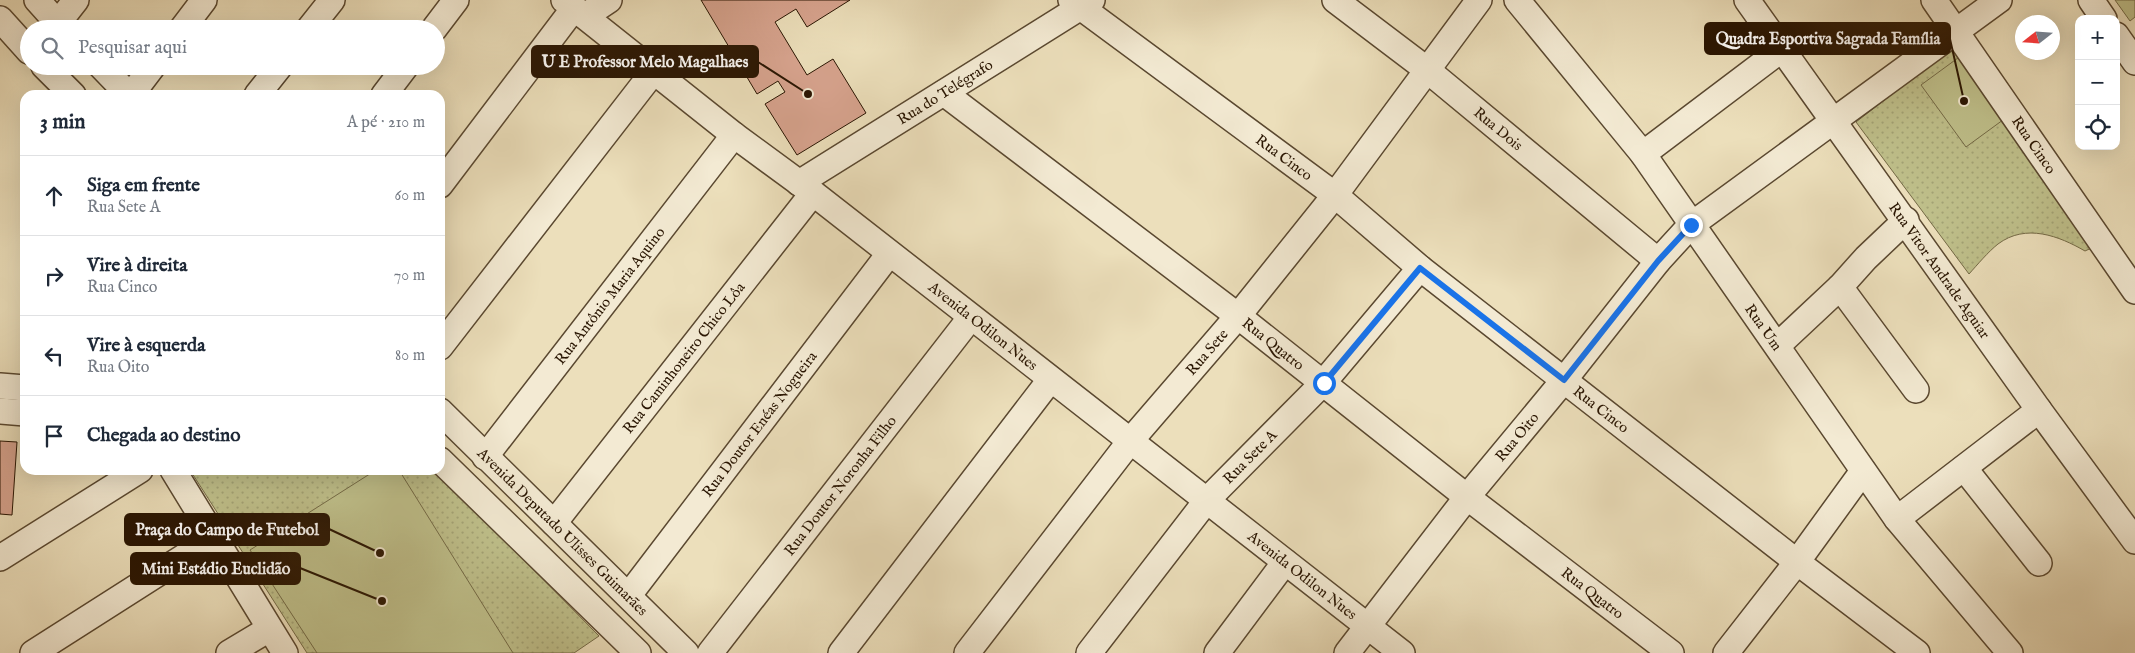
<!DOCTYPE html>
<html lang="pt">
<meta charset="utf-8">
<style>
body{margin:0;font-family:"IM FELL English",serif;background:#f6f6f7;color:#1f2937}
.controls{position:absolute;right:15px;top:15px;display:grid;overflow:hidden;border-radius:10px;box-shadow:0 5px 20px #0002}
.controls button{width:45px;height:45px;display:grid;place-items:center;padding:0;border:0;border-bottom:1px solid #e0e1e3;background:#fff;color:#1f2937;font:25px sans-serif}
.compass{position:absolute;left:2015px;top:15px;width:45px;height:45px;border-radius:50%;background:#fff;box-shadow:0 5px 20px #0002;rotate:253deg}
.stop{position:absolute;width:15px;height:15px;margin:-11px;border:4px solid #1a73e8;border-radius:50%;background:#fff}
.stop.end{background:#1a73e8;border-color:#fff;box-shadow:0 1px 5px #0008}
.list{margin:0;padding:0;list-style:none}
h2{display:flex;justify-content:space-between;align-items:center;height:65px;margin:0;padding:0 20px;font-size:21px}
h2 small{font-size:16px;font-weight:400;color:#747a83}
.list li{display:grid;grid-template-columns:32px 1fr auto;gap:15px;align-items:center;box-sizing:border-box;height:80px;padding:0 20px;border-top:1px solid #e0e1e3}
.list b{display:block;font-size:19px;white-space:nowrap}
.list p{margin:0;font-size:16px;white-space:nowrap;color:#747a83}
.list em{font-size:16px;font-style:normal;color:#747a83}
.icon{flex:none;width:28px;height:28px;fill:none;stroke:currentColor;stroke-width:2;stroke-linecap:round;stroke-linejoin:round}
.map{position:relative;flex:none;width:2135px;height:653px;overflow:hidden}
.search{position:absolute;background:#fff;box-shadow:0 5px 20px #0002;left:20px;top:20px;width:425px;height:55px;display:flex;align-items:center;gap:12px;box-sizing:border-box;padding:0 18px;border-radius:28px;color:#747a83;font-size:19px}
.panel{position:absolute;background:#fff;box-shadow:0 5px 20px #0002;left:20px;top:90px;width:425px;height:385px;border-radius:15px}
.map>svg:first-child{display:block}
</style>
<div class="map">
<svg width="2135" height="653" viewBox="0 0 2135 653">
<defs>
<pattern id="park-dots" width="8" height="8" patternUnits="userSpaceOnUse" patternTransform="scale(1.25)"><rect width="8" height="8" fill="#bfc08b"/><path d="M2 2h.1M6 6h.1" fill="none" stroke="#a4a476" stroke-width="1.8" stroke-linecap="round"/></pattern>
</defs>
<rect width="100%" height="100%" fill="#ecdfbb"/>
<filter id="stains"><feTurbulence type="fractalNoise" baseFrequency=".004" numOctaves="4"/><feColorMatrix values="0 0 0 0 .2 0 0 0 0 .09 0 0 0 0 .02 0 0 0 .5 -.17"/></filter>
<radialGradient id="worn" r=".72"><stop offset=".6" stop-color="#630" stop-opacity="0"/><stop offset="1" stop-color="#630" stop-opacity=".3"/></radialGradient>
<g fill="url(#park-dots)" stroke="#746a46">
<path d="M1957,44L2098,245L2085,251C2059,236 2026,223 1998,244C1988,252 1978,264 1969,274L1856,122Z"/>
<polygon points="190,470 435,470 599,636 574,653 307,653"/>
</g>
<g fill="#bfc08b" stroke="#746a46">
<polygon points="2115,0 2135,0 2135,17 2130,21"/>
<polygon points="1962,55 2007,117 1966,147 1921,85"/>
<polygon points="376,470 399,470 513,653 317,653 250,550"/>
</g>
<g fill="#d7a38e" stroke="#291502">
<polygon points="701,0 850,0 807,27 796,9 775,22 807,75 833,59 866,113 797,155 765,104 785,92 778,81 757,94"/>
<polygon points="59,66 75,66 68,75"/>
<polygon points="0,441 17,442 12,515 0,514"/>
</g>
<g fill="none" stroke-linecap="round" stroke-linejoin="round">
<g stroke="#5a4830" stroke-width="28">
<g id="minor">
<polyline points="37,0 63,29"/>
<path id="s1" d="M564,0L734,135L813,193L1402,653"/>
<path id="s2" d="M1071,0L1335,195L1420,268L1797,562L1917,653"/>
<path id="s3" d="M1335,0L1426,69L1658,261"/>
<path id="s4" d="M1517,0L1643,154L1897,519L2010,653"/>
<path id="s5" d="M1747,0L2039,410L2135,541"/>
<path id="s6" d="M1934,0L2135,291"/>
<polyline points="2091,0 2104,19"/>
<polyline points="585,16 609,0"/>
<polyline points="0,19 29,51"/>
<polyline points="58,23 76,0"/>
<polyline points="182,29 204,0"/>
<polyline points="309,29 332,0"/>
<polyline points="434,29 456,0"/>
<polyline points="2116,35 2135,62"/>
<polyline points="44,66 73,95"/>
<polyline points="101,66 129,95"/>
<path id="s7" d="M944,93L1238,316L1467,497L1671,653"/>
<polyline points="131,95 153,66"/>
<polyline points="257,95 280,66"/>
<polyline points="384,95 406,66"/>
<polyline points="1643,154 1782,49"/>
<path id="s8" d="M799,183L1092,0"/>
<polyline points="440,185 574,8"/>
<polyline points="1840,287 1916,390"/>
<polyline points="1778,345 1840,287 1866,258 1906,220"/>
<polyline points="440,347 654,71"/>
<polyline points="0,386 25,388"/>
<polyline points="0,411 25,413"/>
<path id="s9" d="M440,411L686,653"/>
<path id="s10" d="M485,457L734,135"/>
<polyline points="440,460 638,653"/>
<polyline points="1964,468 2039,563"/>
<polyline points="173,470 285,653"/>
<polyline points="1897,519 2039,410"/>
<path id="s11" d="M554,523L813,193"/>
<polyline points="0,558 140,470"/>
<path id="s12" d="M629,595L889,254"/>
<polyline points="33,653 215,537"/>
<polyline points="229,653 269,629"/>
<path id="s13" d="M710,653L971,317"/>
<polyline points="841,653 1050,380"/>
<path id="s14" d="M967,653L1131,440L1238,316L1335,195L1479,0"/>
<path id="s15" d="M1089,653L1207,500L1323,383L1420,268"/>
<polyline points="1217,653 1285,562"/>
<path id="s16" d="M1347,653L1467,497L1564,380L1658,261L1691,225L1999,0"/>
<polyline points="1726,653 1797,562 1863,471"/>
</g>
</g>
<use href="#minor" stroke="#f3ead3" stroke-width="25"/>
</g>
<g fill="none" stroke-linecap="round" stroke-linejoin="round">
<polyline stroke="#1a73e8" stroke-width="6" points="1324,383 1420,268 1564,380 1658,261 1691,225"/>
</g>
<g text-anchor="middle" stroke-width="4.5" stroke-linejoin="round" paint-order="stroke">
<g font-size="15" fill="#291502" stroke="#f3ead3">
<text dy="5" stroke="none"><textPath href="#s8" startOffset="172">Rua do Telégrafo</textPath></text>
<text dy="5" stroke="none"><textPath href="#s3" startOffset="208">Rua Dois</textPath></text>
<text dy="5" stroke="none"><textPath href="#s6" startOffset="176">Rua Cinco</textPath></text>
<text dy="5" stroke="none"><textPath href="#s2" startOffset="265">Rua Cinco</textPath></text>
<text dy="5" stroke="none"><textPath href="#s5" startOffset="332">Rua Vitor Andrade Aguiar</textPath></text>
<text dy="5" stroke="none"><textPath href="#s10" startOffset="204">Rua Antônio Maria Aquino</textPath></text>
<text dy="5" stroke="none"><textPath href="#s4" startOffset="410">Rua Um</textPath></text>
<text dy="5" stroke="none"><textPath href="#s1" startOffset="531">Avenida Odilon Nues</textPath></text>
<text dy="5" stroke="none"><textPath href="#s7" startOffset="414">Rua Quatro</textPath></text>
<text dy="5" stroke="none"><textPath href="#s14" startOffset="385">Rua Sete</textPath></text>
<text dy="5" stroke="none"><textPath href="#s11" startOffset="210">Rua Caminhoneiro Chico Lôa</textPath></text>
<text dy="5" stroke="none"><textPath href="#s2" startOffset="670">Rua Cinco</textPath></text>
<text dy="5" stroke="none"><textPath href="#s12" startOffset="215">Rua Doutor Enéas Nogueira</textPath></text>
<text dy="5" stroke="none"><textPath href="#s16" startOffset="275">Rua Oito</textPath></text>
<text dy="5" stroke="none"><textPath href="#s15" startOffset="254">Rua Sete A</textPath></text>
<text dy="5" stroke="none"><textPath href="#s13" startOffset="212">Rua Doutor Noronha Filho</textPath></text>
<text dy="5" stroke="none"><textPath href="#s9" startOffset="172">Avenida Deputado Ulisses Guimarães</textPath></text>
<text dy="5" stroke="none"><textPath href="#s1" startOffset="936">Avenida Odilon Nues</textPath></text>
<text dy="5" stroke="none"><textPath href="#s7" startOffset="819">Rua Quatro</textPath></text>
</g>
</g>
<path fill="none" stroke="#291502" stroke-width="2" d="M1964 101L1950 39M808 94L758 62M380 553L329 529M382 601L300 568"/>
<g fill="#291502" stroke="#f3ead3" stroke-width="2">
<circle cx="1964" cy="101" r="5"/>
<circle cx="808" cy="94" r="5"/>
<circle cx="380" cy="553" r="5"/>
<circle cx="382" cy="601" r="5"/>
</g>
<g fill="#291502" stroke="#291502" stroke-width="2">
<rect x="1705" y="23" width="245" height="31" rx="5"/>
<rect x="532" y="46" width="226" height="31" rx="5"/>
<rect x="125" y="514" width="204" height="31" rx="5"/>
<rect x="131" y="553" width="169" height="31" rx="5"/>
</g>
<g font-size="16" text-anchor="middle" font-weight="bold" fill="#fff">
<text x="1828" y="44">Quadra Esportiva Sagrada Família</text>
<text x="645" y="67">U E Professor Melo Magalhaes</text>
<text x="227" y="535">Praça do Campo de Futebol</text>
<text x="216" y="574">Mini Estádio Euclidão</text>
</g>
<rect width="100%" height="100%" filter="url(#stains)"/>
<rect width="100%" height="100%" fill="url(#worn)"/>
</svg>
<div class="controls">
<button>+</button>
<button>−</button>
<button><svg class="icon" aria-label="locate" viewBox="0 0 24 24"><circle cx="12" cy="12" r="6"/><path d="M12 2v4M12 18v4M2 12h4M18 12h4"/></svg></button>
</div>
<svg class="compass" viewBox="-18 -18 36 36"><path d="M0-13l5 13h-10z" fill="#e53935"/><path d="M0 13l5-13h-10z" fill="#747a83"/></svg>
<div class="stop" style="left:1324px;top:383px"></div>
<div class="stop end" style="left:1691px;top:225px"></div>
<div class="search"><svg class="icon" aria-label="search" viewBox="0 0 24 24"><circle cx="10" cy="10" r="6"/><path d="M15 15l6 6"/></svg>Pesquisar aqui</div>
<section class="panel">
<h2>3 min<small>A pé · 210 m</small></h2>
<ul class="list">
<li><svg class="icon" aria-label="ahead" viewBox="0 0 24 24"><path d="M12 20V5M6 11l6-6 6 6"/></svg><div><b>Siga em frente</b><p>Rua Sete A</p></div><em>60 m</em></li>
<li><svg class="icon" aria-label="right" viewBox="0 0 24 24"><path d="M7 20v-9h11M14 6l5 5-5 5"/></svg><div><b>Vire à direita</b><p>Rua Cinco</p></div><em>70 m</em></li>
<li><svg class="icon" aria-label="left" viewBox="0 0 24 24"><path d="M17 20v-9H6M10 6l-5 5 5 5"/></svg><div><b>Vire à esquerda</b><p>Rua Oito</p></div><em>80 m</em></li>
<li><svg class="icon" aria-label="arrive" viewBox="0 0 24 24"><path d="M6 21V4h12l-3 4 3 4H6"/></svg><div><b>Chegada ao destino</b></div></li>
</ul>
</section>
</div>
